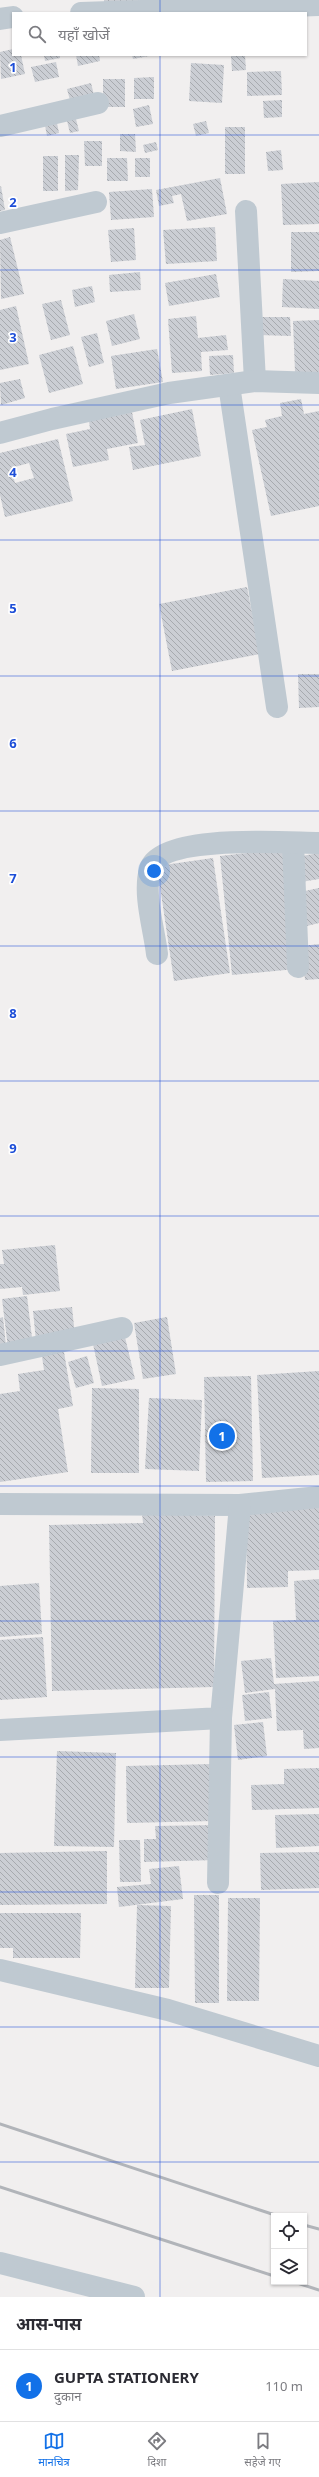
<!DOCTYPE html>
<html lang="hi">
<meta charset="utf-8">
<style>
body{margin:0;font-family:"Noto Sans","Noto Sans Devanagari",sans-serif;background:#f2f2f3;color:#2b2b33}
.controls{position:absolute;right:12px;bottom:12px;display:grid;overflow:hidden;border-radius:0px;box-shadow:0 1px 3px #0004}
.controls button{width:36px;height:36px;display:grid;place-items:center;padding:0;border:0;border-bottom:1px solid #e1e1e2;background:#fff;color:#2b2b33;font:20px sans-serif}
.you{position:absolute;left:154px;top:871px;width:14px;height:14px;margin:-10px;border:3px solid #fff;border-radius:50%;background:#1a73e8;box-shadow:0 0 0 6px #1a73e833}
.badge{display:grid;place-items:center;width:26px;height:26px;border-radius:50%;background:#1271e8;color:#fff;font-size:13px;font-weight:700}
.pin{position:absolute;translate:-50% -50%;border:2px solid #fff;box-shadow:0 1px 4px #0006}
.list{margin:0;padding:0;list-style:none}
h2{display:flex;justify-content:space-between;align-items:center;height:52px;margin:0;padding:0 16px;font-size:17px}
h2 small{font-size:13px;font-weight:400;color:#7c7c81}
.list li{display:grid;grid-template-columns:26px 1fr auto;gap:12px;align-items:center;box-sizing:border-box;height:72px;padding:0 16px;border-top:1px solid #e1e1e2}
.list b{display:block;font-size:15px;white-space:nowrap}
.list p{margin:0;font-size:13px;white-space:nowrap;color:#7c7c81}
.list em{font-size:13px;font-style:normal;color:#7c7c81}
.icon{flex:none;width:22px;height:22px;fill:none;stroke:currentColor;stroke-width:2;stroke-linecap:round;stroke-linejoin:round}
.map{position:relative;flex:none;width:319px;height:2297px;overflow:hidden}
.search{position:absolute;background:#fff;box-shadow:0 1px 3px #0004;left:12px;right:12px;top:12px;height:44px;display:flex;align-items:center;gap:10px;box-sizing:border-box;padding:0 14px;border-radius:0px;color:#7c7c81;font-size:15px}
.sheet{height:124px;background:#fff}
nav{display:flex;justify-content:space-around;align-items:center;box-sizing:border-box;height:56px;border-top:1px solid #e1e1e2;background:#fff;font-size:11px;color:#7c7c81}
nav a{display:grid;justify-items:center;gap:2px}
nav .on{color:#1271e8}
.map>svg:first-child{display:block}
</style>
<div class="map">
<svg width="319" height="2297" viewBox="0 0 319 2297">
<defs>
<pattern id="building-back-hatch" width="6" height="6" patternUnits="userSpaceOnUse"><rect width="6" height="6" fill="#cbced4"/><path d="M-1 5l2 2M0 0l6 6M5-1l2 2" fill="none" stroke="#a7aaaf"/></pattern>
</defs>
<rect width="100%" height="100%" fill="#f1efef"/>
<g fill="url(#building-back-hatch)" fill-rule="evenodd">
<polygon points="104,0 143,0 104,4"/>
<polygon points="13,49 13,55 21,55 25,74 1,79 0,52"/>
<polygon points="44,55 60,55 60,58 45,61"/>
<polygon points="76,55 99,55 100,61 78,66"/>
<polygon points="132,55 149,55 149,56 133,59"/>
<polygon points="231,55 245,55 246,70 232,71"/>
<polygon points="56,62 59,77 35,82 31,67"/>
<polygon points="191,63 224,65 222,103 189,101"/>
<polygon points="281,71 282,95 247,96 247,72"/>
<polygon points="154,77 154,99 134,99 134,78"/>
<rect x="103" y="79" width="22" height="28"/>
<polygon points="91,83 95,99 71,104 67,89"/>
<polygon points="282,100 282,117 264,118 263,101"/>
<polygon points="149,105 153,124 136,127 133,109"/>
<polygon points="75,115 79,131 70,133 66,117"/>
<polygon points="56,118 59,133 47,136 44,120"/>
<polygon points="206,121 209,133 196,136 193,124"/>
<rect x="225" y="127" width="20" height="47"/>
<polygon points="120,134 135,134 136,152 120,151"/>
<polygon points="84,141 102,141 102,166 85,166"/>
<polygon points="156,142 158,150 145,153 143,145"/>
<polygon points="281,150 283,170 268,171 266,152"/>
<polygon points="65,155 79,155 78,190 65,191"/>
<rect x="43" y="156" width="15" height="35"/>
<polygon points="107,158 127,158 128,181 107,181"/>
<rect x="135" y="158" width="15" height="19"/>
<polygon points="220,178 227,214 187,221 181,194 172,196 174,203 159,206 156,190"/>
<polygon points="319,182 319,224 283,225 281,184"/>
<polygon points="1,186 5,210 0,211 0,187"/>
<polygon points="152,189 154,217 111,220 109,192"/>
<polygon points="215,227 217,261 166,264 163,230"/>
<polygon points="134,228 136,260 111,262 108,230"/>
<polygon points="291,232 319,232 319,271 291,272"/>
<polygon points="10,237 24,294 1,299 0,240"/>
<polygon points="140,272 141,290 110,292 109,275"/>
<polygon points="216,274 220,297 169,306 165,283"/>
<polygon points="283,279 319,281 319,309 282,307"/>
<polygon points="92,286 95,302 75,307 72,290"/>
<polygon points="61,300 70,335 51,340 42,304"/>
<polygon points="16,306 29,364 0,370 0,310"/>
<polygon points="134,314 140,339 112,346 106,321"/>
<polygon points="196,316 198,338 226,335 228,350 201,352 202,371 172,373 168,319"/>
<polygon points="258,317 290,317 291,336 258,335"/>
<polygon points="319,320 319,372 295,372 293,321"/>
<polygon points="97,333 104,363 89,367 81,337"/>
<polygon points="73,346 83,384 49,393 39,355"/>
<polygon points="157,349 163,382 116,389 111,356"/>
<polygon points="233,355 234,373 210,375 209,356"/>
<polygon points="20,379 25,398 1,405 0,383"/>
<polygon points="301,399 304,414 319,411 319,506 271,516 252,430 267,427 265,420 282,416 280,403"/>
<polygon points="192,409 201,456 133,470 129,447 145,445 140,420"/>
<polygon points="132,412 138,443 107,449 109,460 73,467 66,434 90,429 89,421"/>
<path d="M58,439L73,501L5,517L0,495V453ZM29,463L34,478L15,483L11,468Z"/>
<polygon points="247,587 260,654 172,671 159,604"/>
<polygon points="298,674 319,674 319,707 299,708"/>
<polygon points="284,849 296,969 232,975 220,856"/>
<polygon points="319,853 319,879 301,882 296,857"/>
<polygon points="213,858 230,973 174,981 157,866"/>
<polygon points="319,888 319,923 307,926 300,892"/>
<polygon points="319,944 319,979 305,980 302,946"/>
<polygon points="55,1245 60,1291 23,1295 22,1287 0,1289 0,1264 4,1264 2,1250"/>
<polygon points="27,1296 33,1346 8,1348 2,1299"/>
<polygon points="72,1307 75,1336 36,1341 33,1311"/>
<polygon points="3,1317 6,1346 0,1347 0,1318"/>
<polygon points="167,1317 176,1374 143,1379 134,1323"/>
<polygon points="125,1337 135,1379 102,1386 93,1344"/>
<polygon points="63,1346 73,1406 58,1409 68,1472 0,1482 0,1394 20,1391 18,1374 44,1370 41,1350"/>
<polygon points="87,1356 94,1383 76,1388 68,1362"/>
<polygon points="319,1371 319,1475 262,1478 257,1375"/>
<polygon points="251,1376 253,1481 206,1482 204,1377"/>
<polygon points="92,1388 139,1389 139,1473 91,1473"/>
<polygon points="149,1398 202,1400 199,1471 145,1469"/>
<polygon points="319,1507 319,1570 288,1571 288,1587 247,1588 246,1509"/>
<polygon points="142,1513 215,1516 214,1687 52,1691 49,1525 143,1523"/>
<polygon points="319,1579 319,1676 276,1678 273,1621 296,1620 294,1581"/>
<polygon points="39,1583 42,1634 0,1637 0,1586"/>
<polygon points="43,1637 47,1697 0,1700 0,1640"/>
<polygon points="271,1658 274,1684 319,1681 319,1748 304,1749 303,1730 277,1731 275,1689 245,1693 241,1661"/>
<polygon points="269,1692 272,1718 245,1721 242,1695"/>
<polygon points="263,1722 267,1756 238,1760 234,1725"/>
<polygon points="57,1751 116,1753 114,1847 54,1846"/>
<polygon points="212,1764 213,1821 127,1823 126,1766"/>
<polygon points="319,1768 319,1808 252,1810 251,1785 284,1784 284,1769"/>
<polygon points="319,1814 319,1846 276,1848 275,1815"/>
<polygon points="216,1825 217,1860 144,1862 144,1839 156,1839 155,1826"/>
<polygon points="119,1840 140,1840 141,1882 120,1882"/>
<polygon points="107,1851 107,1904 0,1905 0,1853"/>
<polygon points="319,1852 319,1888 261,1890 260,1853"/>
<polygon points="179,1866 183,1899 119,1907 117,1887 151,1884 149,1869"/>
<polygon points="194,1895 219,1895 219,2003 195,2003"/>
<polygon points="228,1898 260,1898 259,2001 227,2001"/>
<polygon points="137,1905 171,1906 169,1988 135,1988"/>
<polygon points="0,1913 81,1913 80,1958 13,1958 13,1948 0,1948"/>
</g>
<g fill="none" stroke-linecap="round" stroke-linejoin="round">
<g stroke="#bfc9d1" stroke-width="22">
<polyline points="81,13 319,5"/>
<polyline points="0,19 13,17"/>
<polyline points="0,126 98,103"/>
<polyline points="246,211 255,381"/>
<polyline points="0,223 96,202"/>
<polyline points="229,385 277,707"/>
<polyline points="0,433 52,419 169,393 255,381 319,383"/>
<polyline points="293,843 298,967"/>
<path d="M157,954C154,928 143,895 150,869C161,833 287,843 319,843"/>
<polyline points="0,1355 122,1328"/>
<polyline points="0,1504 240,1505 319,1497"/>
<polyline points="0,1730 221,1718 240,1505"/>
<polyline points="218,1883 221,1718"/>
<polyline points="0,1970 168,2010 319,2056"/>
<polyline points="0,2263 134,2297"/>
</g>
<g stroke="#b1b4b9" stroke-width="3">
<polyline points="0,2124 278,2216"/>
<polyline points="0,2187 274,2276"/>
<polyline points="304,2225 319,2229"/>
<polyline points="294,2282 319,2290"/>
</g>
</g>
<path fill="none" stroke="#1d4ed8" stroke-width="1" stroke-opacity="0.55" d="M160,0V13M160,55V2297M0,135H319M0,270H319M0,405H319M0,540H319M0,676H319M0,811H319M0,946H319M0,1081H319M0,1216H319M0,1351H319M0,1486H319M0,1621H319M0,1757H319M0,1892H319M0,2027H319M0,2162H319"/>
<g font-size="13" text-anchor="middle" font-weight="bold" fill="#1d4ed8" stroke="#fff" stroke-width="3.5" stroke-linejoin="round" paint-order="stroke">
<text x="13" y="72">1</text>
<text x="13" y="207">2</text>
<text x="13" y="342">3</text>
<text x="13" y="477">4</text>
<text x="13" y="613">5</text>
<text x="13" y="748">6</text>
<text x="13" y="883">7</text>
<text x="13" y="1018">8</text>
<text x="13" y="1153">9</text>
</g>
</svg>
<div class="controls">
<button><svg class="icon" aria-label="locate" viewBox="0 0 24 24"><circle cx="12" cy="12" r="6"/><path d="M12 2v4M12 18v4M2 12h4M18 12h4"/></svg></button>
<button><svg class="icon" aria-label="layers" viewBox="0 0 24 24"><path d="M12 4l9 5-9 5-9-5zM3 14l9 5 9-5"/></svg></button>
</div>
<div class="you"></div>
<div class="pin badge" style="left:222px;top:1436px">1</div>
<div class="search"><svg class="icon" aria-label="search" viewBox="0 0 24 24"><circle cx="10" cy="10" r="6"/><path d="M15 15l6 6"/></svg>यहाँ खोजें</div>
</div>
<section class="sheet">
<h2>आस-पास<small></small></h2>
<ul class="list">
<li><span class="badge">1</span><div><b>GUPTA STATIONERY</b><p>दुकान</p></div><em>110 m</em></li>
</ul>
</section>
<nav>
<a class="on"><svg class="icon" aria-label="map" viewBox="0 0 24 24"><path d="M3 6l6-2 6 2 6-2v14l-6 2-6-2-6 2zM9 4v14M15 6v14"/></svg>मानचित्र</a>
<a><svg class="icon" aria-label="directions" viewBox="0 0 24 24"><path d="M12 3l9 9-9 9-9-9zM9 14v-3h6M13 9l2 2-2 2"/></svg>दिशा</a>
<a><svg class="icon" aria-label="saved" viewBox="0 0 24 24"><path d="M7 4h10v16l-5-4-5 4z"/></svg>सहेजे गए</a>
</nav>
